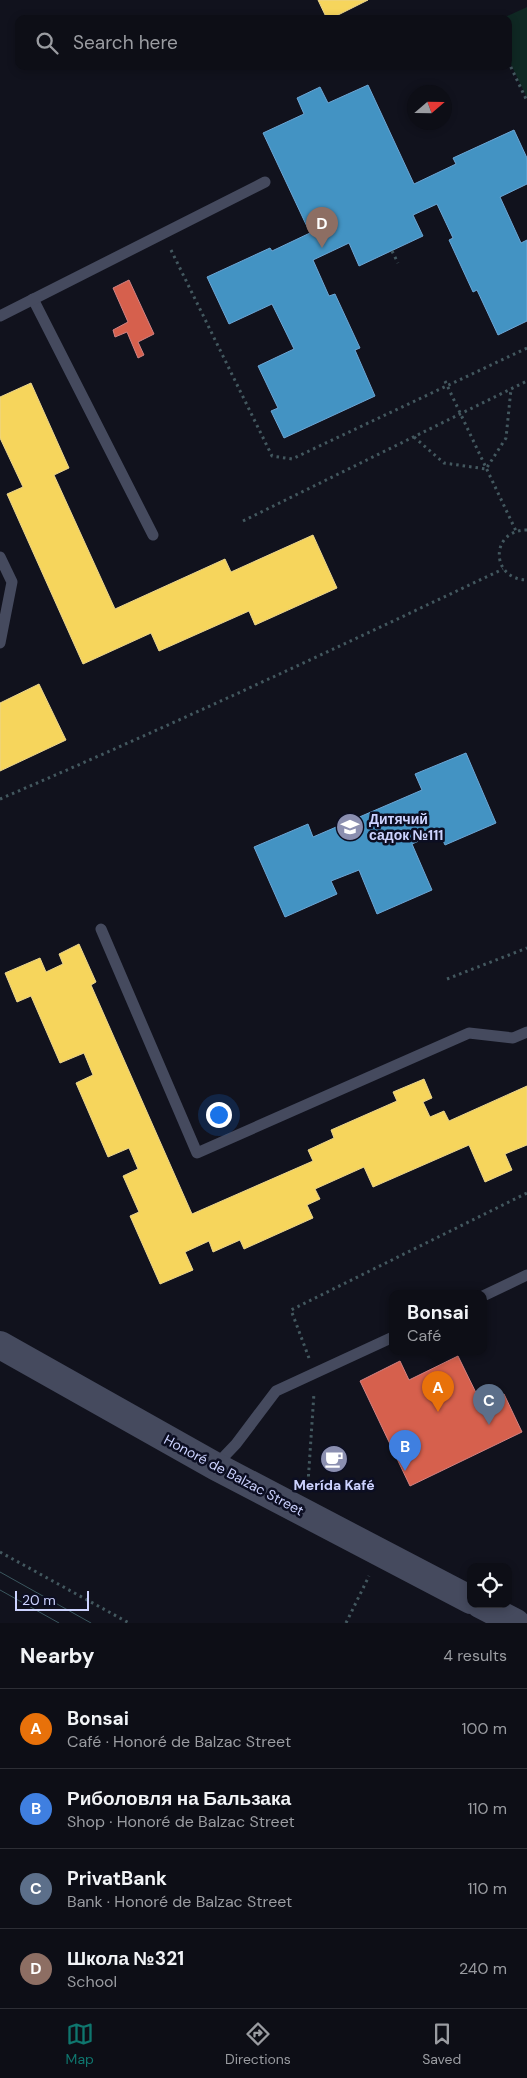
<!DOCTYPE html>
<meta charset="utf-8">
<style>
body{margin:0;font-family:"DM Sans",sans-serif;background:#1b1c23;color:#f1f3f6}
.controls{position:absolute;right:15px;bottom:15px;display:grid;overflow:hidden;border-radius:10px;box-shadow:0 2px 8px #0003}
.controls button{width:45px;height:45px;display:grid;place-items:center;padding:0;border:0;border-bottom:1px solid #2d2e35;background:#0d0e16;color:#f1f3f6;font:25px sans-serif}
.compass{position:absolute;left:407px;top:85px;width:45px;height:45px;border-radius:50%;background:#0d0e16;box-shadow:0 2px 8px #0003;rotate:70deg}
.scale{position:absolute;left:15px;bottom:12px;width:74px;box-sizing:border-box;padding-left:5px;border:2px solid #cdd3ff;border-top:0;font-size:14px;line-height:18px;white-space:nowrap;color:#cdd3ff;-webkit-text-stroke:4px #0c0e22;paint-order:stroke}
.you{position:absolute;left:218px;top:1114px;width:18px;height:18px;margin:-12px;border:4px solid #fff;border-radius:50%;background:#1a73e8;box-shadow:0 0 0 8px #1a73e833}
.badge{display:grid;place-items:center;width:32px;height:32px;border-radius:50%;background:#0f766e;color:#fff;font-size:16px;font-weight:700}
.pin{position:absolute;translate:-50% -41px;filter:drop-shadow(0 1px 2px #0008)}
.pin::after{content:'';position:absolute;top:26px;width:18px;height:15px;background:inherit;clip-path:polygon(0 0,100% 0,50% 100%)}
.popup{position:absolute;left:389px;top:1290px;width:98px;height:65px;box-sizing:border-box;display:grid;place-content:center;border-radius:10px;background:#0d0e16;filter:drop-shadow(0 1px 4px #0005);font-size:16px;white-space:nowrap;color:#9a9ca1}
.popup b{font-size:19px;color:#f1f3f6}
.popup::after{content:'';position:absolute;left:50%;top:100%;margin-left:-10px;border:10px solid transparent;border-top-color:#0d0e16}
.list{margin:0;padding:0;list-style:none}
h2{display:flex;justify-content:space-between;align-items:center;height:65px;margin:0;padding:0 20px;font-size:21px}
h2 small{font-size:16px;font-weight:400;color:#9a9ca1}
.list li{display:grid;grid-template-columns:32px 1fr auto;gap:15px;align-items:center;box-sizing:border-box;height:80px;padding:0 20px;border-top:1px solid #2d2e35}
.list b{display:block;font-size:19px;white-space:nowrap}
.list p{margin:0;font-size:16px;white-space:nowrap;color:#9a9ca1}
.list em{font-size:16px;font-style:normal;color:#9a9ca1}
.icon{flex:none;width:28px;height:28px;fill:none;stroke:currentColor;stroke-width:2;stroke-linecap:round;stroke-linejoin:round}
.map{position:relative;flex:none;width:527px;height:1623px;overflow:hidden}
.search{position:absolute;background:#0d0e16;box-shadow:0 2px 8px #0003;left:15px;right:15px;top:15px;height:55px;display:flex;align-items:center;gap:12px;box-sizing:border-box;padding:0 18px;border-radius:10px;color:#9a9ca1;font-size:19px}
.sheet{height:385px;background:#0d0e16}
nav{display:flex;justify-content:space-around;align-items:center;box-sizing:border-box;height:70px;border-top:1px solid #2d2e35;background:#0d0e16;font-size:14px;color:#9a9ca1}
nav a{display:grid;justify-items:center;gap:2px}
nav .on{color:#0f766e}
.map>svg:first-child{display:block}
</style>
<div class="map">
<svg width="527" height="1623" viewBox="0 0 527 1623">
<rect width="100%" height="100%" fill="#11121d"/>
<polygon fill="#0f2823" points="527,7 527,98 508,58 508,19 501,19"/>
<g fill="#f6d55c" stroke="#ead48d">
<polygon points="318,0 368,0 330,19 327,19"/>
<polygon points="31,383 69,468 54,475 115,609 225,559 231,572 313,535 337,588 255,625 249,611 159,651 151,633 83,664 7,494 23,487 0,438 0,397"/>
<polygon points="39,684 66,740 0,771 0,703"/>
<polygon points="79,944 96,982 91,985 192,1214 313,1161 308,1150 334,1138 331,1130 397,1101 393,1092 424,1079 432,1098 423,1102 430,1117 444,1111 449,1121 527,1086 527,1145 505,1154 512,1170 485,1182 469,1145 373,1187 364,1167 315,1189 320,1199 307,1205 313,1218 244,1249 240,1240 213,1252 209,1241 185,1252 193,1270 160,1284 130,1216 139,1212 123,1176 138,1169 129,1148 108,1157 76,1083 93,1075 84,1053 60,1063 31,996 17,1002 5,973 40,958 46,972 63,964 59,954"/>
</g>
<g fill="#d6604d" stroke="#d38282">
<polygon points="129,280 154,334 138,342 144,355 138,358 127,332 115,337 113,330 128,322 113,288"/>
<polygon points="458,1356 482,1405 504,1394 522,1432 410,1486 360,1381 400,1361 409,1380"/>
</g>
<g fill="#4393c3" stroke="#6ca6d5">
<polygon points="368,85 414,184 456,164 453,158 514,130 527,158 527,184 500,197 521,243 527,240 527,321 498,335 477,290 473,292 449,240 453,238 437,204 413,215 423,236 359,266 349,243 313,260 329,296 335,294 360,348 355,350 375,396 284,438 271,411 278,408 258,366 294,349 272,304 229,324 207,277 270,248 272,251 310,233 263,133 304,114 297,98 320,87 328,103"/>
<polygon points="466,753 496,823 445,845 439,832 412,844 432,890 377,914 359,870 331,881 337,894 285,917 254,847 308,824 313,837 422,790 415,774"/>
</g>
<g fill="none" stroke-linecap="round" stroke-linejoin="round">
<g stroke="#43585f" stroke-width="3" stroke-dasharray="2.5 4" stroke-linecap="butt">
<polyline points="508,61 527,101"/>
<polyline points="171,250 272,456 292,459 527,348"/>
<polyline points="392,251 398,263"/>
<polyline points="445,381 516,531"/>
<polyline points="414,437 444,463 486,469 506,438 511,389"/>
<polyline points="243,521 527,381"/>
<path d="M527,530C490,530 490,579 527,580"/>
<path d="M0,799C170,726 337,648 503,569"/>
<polyline points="447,979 527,948"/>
<polyline points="309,1358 291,1310 527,1193"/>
<polyline points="308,1483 314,1393"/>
<polyline points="0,1552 129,1623"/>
<polyline points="346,1623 369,1576"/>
</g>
<g stroke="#454a5e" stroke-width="11">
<polyline points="33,299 153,535"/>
<polyline points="0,316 265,182"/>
<polyline points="0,557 12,582 0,643"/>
<polyline points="101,929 197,1153 469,1033 513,1038 527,1032"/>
<polyline points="483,1296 527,1275"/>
<polyline points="215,1466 236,1444 276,1391 393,1337"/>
</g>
<g stroke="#454a5e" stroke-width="28">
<polyline points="0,1345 215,1466 471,1600"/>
<polyline points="480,1604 516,1623"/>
</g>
<g stroke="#3b575f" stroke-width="1">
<polyline points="0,1572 91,1623"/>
<polyline points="0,1590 59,1623"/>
</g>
</g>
<defs>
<g id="school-disc" transform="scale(1.4375)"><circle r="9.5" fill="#8b8fb0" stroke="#0c0e22"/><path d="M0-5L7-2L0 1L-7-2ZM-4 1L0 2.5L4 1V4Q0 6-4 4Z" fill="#fff"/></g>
<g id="cafe-disc" transform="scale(1.4375)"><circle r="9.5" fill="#8b8fb0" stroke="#0c0e22"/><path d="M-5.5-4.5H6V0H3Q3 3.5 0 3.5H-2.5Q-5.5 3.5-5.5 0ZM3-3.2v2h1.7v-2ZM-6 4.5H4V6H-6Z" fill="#fff"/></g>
</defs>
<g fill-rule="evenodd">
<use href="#school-disc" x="350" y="827"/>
<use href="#cafe-disc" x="334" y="1459"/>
</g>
<g text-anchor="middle" stroke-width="5" stroke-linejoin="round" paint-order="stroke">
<g font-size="14" font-weight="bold" fill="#cdd3ff" stroke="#0c0e22" text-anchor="start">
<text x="369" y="824">Дитячий<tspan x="369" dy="16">садок №111</tspan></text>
<text x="334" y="1490" text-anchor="middle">Merída Kafé</text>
</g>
<g font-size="14" fill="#cdd3ff" stroke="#0c0e22">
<text transform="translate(234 1475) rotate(28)" y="5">Honoré de Balzac Street</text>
</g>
</g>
</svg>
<div class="controls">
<button><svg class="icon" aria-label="locate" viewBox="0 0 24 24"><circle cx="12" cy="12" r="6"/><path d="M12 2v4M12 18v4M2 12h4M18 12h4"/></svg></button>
</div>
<svg class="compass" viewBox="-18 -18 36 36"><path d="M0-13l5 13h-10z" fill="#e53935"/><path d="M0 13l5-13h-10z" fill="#9a9ca1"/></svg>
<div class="scale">20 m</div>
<div class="you"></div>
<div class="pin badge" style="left:438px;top:1412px;background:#e8710a">A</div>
<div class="popup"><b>Bonsai</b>Café</div>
<div class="pin badge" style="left:405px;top:1471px;background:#3f7fe0">B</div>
<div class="pin badge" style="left:489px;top:1425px;background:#5c6f8a">C</div>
<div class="pin badge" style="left:322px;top:248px;background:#8d6e63">D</div>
<div class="search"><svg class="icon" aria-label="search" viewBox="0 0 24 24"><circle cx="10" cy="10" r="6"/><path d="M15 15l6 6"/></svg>Search here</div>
</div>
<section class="sheet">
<h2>Nearby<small>4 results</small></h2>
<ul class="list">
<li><span class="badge" style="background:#e8710a">A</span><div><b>Bonsai</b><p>Café · Honoré de Balzac Street</p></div><em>100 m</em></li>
<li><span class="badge" style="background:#3f7fe0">B</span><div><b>Риболовля на Бальзака</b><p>Shop · Honoré de Balzac Street</p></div><em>110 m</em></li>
<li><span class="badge" style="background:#5c6f8a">C</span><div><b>PrivatBank</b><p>Bank · Honoré de Balzac Street</p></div><em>110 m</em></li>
<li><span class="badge" style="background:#8d6e63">D</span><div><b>Школа №321</b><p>School</p></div><em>240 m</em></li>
</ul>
</section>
<nav>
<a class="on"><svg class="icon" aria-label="map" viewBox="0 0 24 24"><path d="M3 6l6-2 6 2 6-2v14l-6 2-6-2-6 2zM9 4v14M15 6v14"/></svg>Map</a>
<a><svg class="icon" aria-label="directions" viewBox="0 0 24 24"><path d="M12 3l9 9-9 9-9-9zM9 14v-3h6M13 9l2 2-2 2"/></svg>Directions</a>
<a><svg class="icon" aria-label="saved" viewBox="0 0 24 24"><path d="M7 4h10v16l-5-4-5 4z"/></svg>Saved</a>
</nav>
